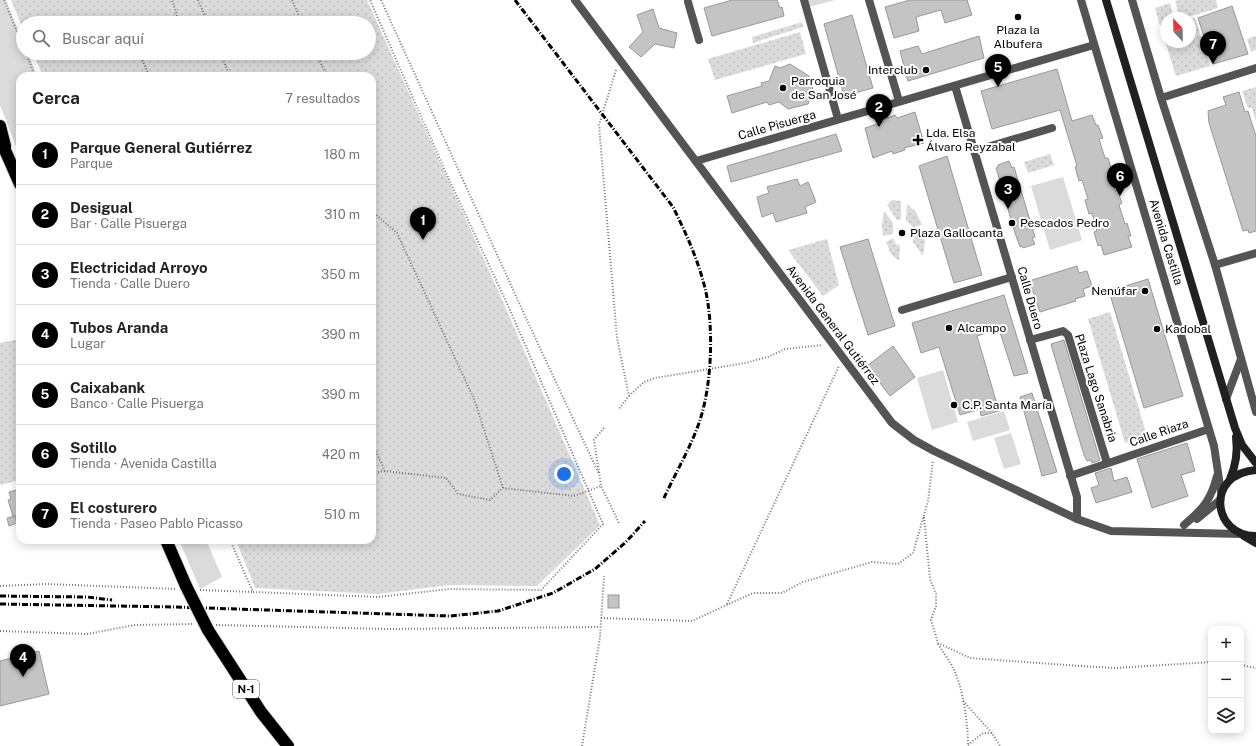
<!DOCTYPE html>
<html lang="es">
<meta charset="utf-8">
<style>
body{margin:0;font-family:"Public Sans",sans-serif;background:#f2f2f2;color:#222}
.controls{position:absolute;right:12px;bottom:12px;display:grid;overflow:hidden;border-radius:8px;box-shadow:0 2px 10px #0003}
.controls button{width:36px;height:36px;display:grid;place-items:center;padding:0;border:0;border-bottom:1px solid #e0e0e0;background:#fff;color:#222;font:20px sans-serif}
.compass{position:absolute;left:1160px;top:12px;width:36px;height:36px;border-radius:50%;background:#fff;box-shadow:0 2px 10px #0003;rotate:338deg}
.you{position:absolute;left:564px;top:474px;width:14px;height:14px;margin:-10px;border:3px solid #fff;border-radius:50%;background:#1a73e8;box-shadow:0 0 0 6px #1a73e833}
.badge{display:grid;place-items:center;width:26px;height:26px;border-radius:50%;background:#000;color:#fff;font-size:13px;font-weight:700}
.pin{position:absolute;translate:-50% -33px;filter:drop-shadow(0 1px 2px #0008)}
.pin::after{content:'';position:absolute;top:21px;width:14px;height:12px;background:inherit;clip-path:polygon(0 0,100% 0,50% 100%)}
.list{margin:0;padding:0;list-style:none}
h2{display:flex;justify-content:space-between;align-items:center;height:52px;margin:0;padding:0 16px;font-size:17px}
h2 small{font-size:13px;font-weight:400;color:#767676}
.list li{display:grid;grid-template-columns:26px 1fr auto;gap:12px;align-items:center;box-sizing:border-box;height:60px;padding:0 16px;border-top:1px solid #e0e0e0}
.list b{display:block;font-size:15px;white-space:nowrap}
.list p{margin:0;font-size:13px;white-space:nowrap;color:#767676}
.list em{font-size:13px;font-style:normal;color:#767676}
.icon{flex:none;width:22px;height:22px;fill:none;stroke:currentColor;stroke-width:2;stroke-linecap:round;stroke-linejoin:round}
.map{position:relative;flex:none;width:1256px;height:746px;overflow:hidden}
.search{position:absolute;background:#fff;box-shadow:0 2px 10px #0003;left:16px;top:16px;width:360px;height:44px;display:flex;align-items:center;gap:10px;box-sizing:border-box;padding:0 14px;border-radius:22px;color:#767676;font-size:15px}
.panel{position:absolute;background:#fff;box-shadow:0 2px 10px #0003;left:16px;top:72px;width:360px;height:472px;border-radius:12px}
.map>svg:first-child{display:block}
</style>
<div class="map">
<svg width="1256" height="746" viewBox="0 0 1256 746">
<defs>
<pattern id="park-dots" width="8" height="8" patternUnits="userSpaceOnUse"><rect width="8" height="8" fill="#dbdbdb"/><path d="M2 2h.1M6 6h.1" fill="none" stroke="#bababa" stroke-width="1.8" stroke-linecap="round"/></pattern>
</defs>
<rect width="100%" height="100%" fill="#fff"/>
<g fill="#dbdbdb">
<polygon points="0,0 6,0 23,42 23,53 28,53 37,76 20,76 20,157 0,105"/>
<polygon points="807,0 835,0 809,7"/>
<polygon points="1063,177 1082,240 1050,250 1031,186"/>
<polygon points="943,370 958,422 932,430 917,378"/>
<polygon points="1004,411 1010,430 973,441 967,422"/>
<polygon points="1011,433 1021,464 1004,469 994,438"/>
<polygon points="179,540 206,540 222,577 200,589"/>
</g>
<g fill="url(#park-dots)">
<polygon points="11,0 367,0 504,304 600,525 537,586 449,585 378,594 255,588 236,540 372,540 372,76 43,76 33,53 369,53 369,23 23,23 23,29"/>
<polygon points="1179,0 1216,0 1218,8 1185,18 1180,18 1175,1"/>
<polygon points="1170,3 1174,18 1166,18 1166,24 1160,26 1155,8"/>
<polygon points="1195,18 1210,66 1176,76 1161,28 1166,26 1166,42 1190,42 1190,19"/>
<polygon points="802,22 803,27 753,43 752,37"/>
<polygon points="800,32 806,54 715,80 708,59"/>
<polygon points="1256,36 1256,50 1251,52 1247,39"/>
<polygon points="1256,87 1256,122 1252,108 1248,108 1242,91"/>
<polygon points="1050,154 1054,165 1028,173 1024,162"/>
<polygon points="892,200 901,201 901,219 897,220 887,205"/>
<polygon points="907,204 916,212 922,225 913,227 906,220"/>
<polygon points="884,211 893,223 893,234 883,236 882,224"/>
<polygon points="923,230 925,242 923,256 913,242 914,232"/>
<polygon points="893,238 896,244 900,246 899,261 891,254 886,242"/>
<polygon points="827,239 839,285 823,296 788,250"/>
<polygon points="1110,312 1147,436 1125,443 1088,319"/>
<polygon points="20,339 20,480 0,485 0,343"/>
</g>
<g fill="#c4c4c4" stroke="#989898">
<polygon points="732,0 777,0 780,8 782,7 784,16 712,36 704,8"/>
<polygon points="910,0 967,0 972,15 945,23 941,10 916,17 919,31 894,38 885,7"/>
<polygon points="1232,6 1248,54 1213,64 1198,18"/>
<polygon points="653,9 659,28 677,33 674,48 655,44 641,57 629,47 643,32 637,15"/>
<polygon points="852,15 873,88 844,96 824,24"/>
<polygon points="979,36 984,58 908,81 900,51 918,46 922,54"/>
<polygon points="790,64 809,76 813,90 808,104 788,109 779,102 769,105 767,102 732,113 727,96 762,86 761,83 769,81 775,66 780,68"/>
<polygon points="1057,69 1072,121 1092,115 1096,125 1098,125 1103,138 1099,139 1105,158 1108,158 1112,171 1109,172 1115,191 1117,190 1122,203 1119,205 1125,224 1127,223 1131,236 1128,236 1132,247 1104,255 1101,245 1098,246 1094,232 1097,231 1092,213 1089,214 1085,200 1088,199 1082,180 1079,181 1075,167 1077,166 1060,110 992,129 981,91"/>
<polygon points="1239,92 1245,112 1248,111 1256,136 1256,231 1249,233 1248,230 1243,231 1209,123 1208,111 1226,105 1223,97"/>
<polygon points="915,112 924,143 904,148 905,150 893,154 892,151 873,158 865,128 883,122 882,120 895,115 897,118"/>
<polygon points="836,134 842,151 731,182 727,166"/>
<polygon points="947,156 982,275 954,283 919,166"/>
<polygon points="1009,161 1012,168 1014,167 1035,237 1032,238 1035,244 1023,248 1022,246 1020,247 1015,233 996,168 998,167 998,165"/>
<polygon points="797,179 800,186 808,182 816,202 805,207 807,213 776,222 773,213 762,217 757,197 769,193 767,187"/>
<polygon points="868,239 895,326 868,335 840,247"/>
<polygon points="1077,266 1079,273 1087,271 1092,286 1083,289 1085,296 1075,299 1076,301 1040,312 1029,281"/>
<polygon points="1148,279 1183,396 1144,408 1109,291"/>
<polygon points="1004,295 1028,373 1014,376 999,329 977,336 999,411 981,416 980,409 960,415 939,347 921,353 912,323"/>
<polygon points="1064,340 1100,460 1092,463 1091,460 1087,461 1084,455 1052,348 1051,344"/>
<polygon points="893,346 915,377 890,396 867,366"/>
<polygon points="1032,393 1057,472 1042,476 1020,397"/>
<polygon points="1187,443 1195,471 1181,475 1188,496 1152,508 1137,459"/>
<polygon points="1111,468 1114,481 1127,477 1132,492 1096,503 1091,488 1099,485 1095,473"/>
<polygon points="20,489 20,514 13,516 8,500 11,499 9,492"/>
<polygon points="15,516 17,523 9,526 7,518"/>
<rect x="608" y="595" width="11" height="13"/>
<polygon points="39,651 49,694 0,706 0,661"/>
</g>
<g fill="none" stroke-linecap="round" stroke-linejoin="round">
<g stroke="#dbdbdb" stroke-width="14">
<g id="highway">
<polyline points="0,126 5,146"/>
<polyline points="0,139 20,184"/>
<polyline points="166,540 186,586"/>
<polyline points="208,630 261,712 288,746"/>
</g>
</g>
<g stroke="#767676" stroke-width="2" stroke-dasharray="1 2" stroke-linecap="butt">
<polyline points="4,0 23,46"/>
<polyline points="198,0 208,23"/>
<polyline points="292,0 302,23"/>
<polyline points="381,0 525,316 599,474"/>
<polyline points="171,23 177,15 172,0"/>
<polyline points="26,53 35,76"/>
<polyline points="147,53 142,59 149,76"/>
<polyline points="220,53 230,76"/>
<polyline points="316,53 327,76"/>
<polyline points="616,70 599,125 617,338 629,396 619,409"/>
<polyline points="372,211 397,233 474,399 503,488"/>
<polyline points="629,396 644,382 655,378 745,363 768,357 785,349 823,345"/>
<polyline points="604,428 594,440 601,486 619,523"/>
<polyline points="372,443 385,471 446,478 458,494 490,500 503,488 574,496 601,486"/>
<polyline points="372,473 385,471"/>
<polyline points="924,517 930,579 936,594 936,606 931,620 938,643 970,658 1080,666 1115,668 1211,662"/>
<polyline points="230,540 253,592 378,597 449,589 541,590 603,524 510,310 446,173 370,0"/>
<polyline points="0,586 47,584 176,589"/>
<polyline points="200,590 253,592"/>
<polyline points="727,604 839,366"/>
<polyline points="601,618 692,621 753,593 782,593 803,582 872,562 898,564 913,553 928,501 933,460"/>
<polyline points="216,625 389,629 600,627"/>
<polyline points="0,631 87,634 135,625 194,624"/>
<path d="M938,644C943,652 949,660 953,668C963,687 968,724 968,745"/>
<polyline points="1241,665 1256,668"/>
<polyline points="963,701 992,733"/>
<polyline points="968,745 983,733 992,733 1000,746"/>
<polyline points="582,746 600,637 604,576"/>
</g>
<g stroke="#545454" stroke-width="8">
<polyline points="575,0 892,423 914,440 934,451 1077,519 1111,531 1241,534"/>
<polyline points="804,0 838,119"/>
<polyline points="869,0 899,101"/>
<polyline points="1081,0 1214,446 1221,492"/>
<polyline points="1132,0 1161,98 1215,265 1256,412"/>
<polyline points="688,2 699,40"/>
<polyline points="955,86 1077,497 1077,519"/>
<polyline points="1161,98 1256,68"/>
<polyline points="974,151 1052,128"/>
<polyline points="696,161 1094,45"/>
<polyline points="1215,265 1256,253"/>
<polyline points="902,310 1012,277"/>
<polyline points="1030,340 1063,331 1068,335 1107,463"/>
<polyline points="1226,399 1241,359"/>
<polyline points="1070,476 1209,429"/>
<polyline points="1197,519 1220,500"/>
<path d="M1184,525C1203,509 1211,500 1217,476"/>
</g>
<g stroke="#212121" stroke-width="8">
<polyline points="1106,0 1235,428 1242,445 1256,463"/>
<path d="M1256,470C1204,474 1213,537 1256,536"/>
<path d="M1230,479C1236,465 1238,452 1236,437"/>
<polyline points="1244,536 1256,543"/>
</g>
<use href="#highway" stroke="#000" stroke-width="12"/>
<g stroke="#000" stroke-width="3" stroke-dasharray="6 2 1 2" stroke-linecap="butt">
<path d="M515,0L673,207C686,233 698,260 705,288C714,325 712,384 700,420C692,445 674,476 663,500"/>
<polyline points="0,596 87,597 112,600"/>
<polyline points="0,604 175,607 450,616 498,611 553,593 595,569 626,542 645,521"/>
</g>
<g stroke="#dbdbdb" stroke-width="14" stroke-linecap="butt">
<polyline id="highway-bridge" points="186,586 208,630"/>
</g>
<use href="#highway-bridge" stroke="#000" stroke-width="12"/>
</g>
<g fill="#000" stroke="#fff" stroke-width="1.5">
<circle cx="1018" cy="17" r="4"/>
<circle cx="926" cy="70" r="4"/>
<circle cx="783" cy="88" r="4"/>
<path d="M916 134h4v4h4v4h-4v4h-4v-4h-4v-4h4z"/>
<circle cx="1012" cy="223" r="4"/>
<circle cx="902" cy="233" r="4"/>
<circle cx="1145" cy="291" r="4"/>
<circle cx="949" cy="328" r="4"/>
<circle cx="1157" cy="329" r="4"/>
<circle cx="954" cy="405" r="4"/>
</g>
<g text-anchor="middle" stroke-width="4" stroke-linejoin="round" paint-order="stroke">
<rect fill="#fff" stroke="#4c4c4c" stroke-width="1" x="233" y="680" width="26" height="18" rx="3"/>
<g font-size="11" font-weight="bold" fill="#000">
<text x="246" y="693">N-1</text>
</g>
<g font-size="12" fill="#000" stroke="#fff" text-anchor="start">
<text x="1018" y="34" text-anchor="middle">Plaza la<tspan x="1018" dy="14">Albufera</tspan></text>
<text x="918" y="74" text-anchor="end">Interclub</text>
<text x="791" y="85">Parroquia<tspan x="791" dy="14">de San José</tspan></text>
<text x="926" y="137">Lda. Elsa<tspan x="926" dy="14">Álvaro Reyzabal</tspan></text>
<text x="1020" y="227">Pescados Pedro</text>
<text x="910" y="237">Plaza Gallocanta</text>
<text x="1137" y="295" text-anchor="end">Nenúfar</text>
<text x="957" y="332">Alcampo</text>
<text x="1165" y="333">Kadobal</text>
<text x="962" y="409">C.P. Santa María</text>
</g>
<g font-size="12" fill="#000" stroke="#fff">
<text transform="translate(777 125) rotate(-16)" y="4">Calle Pisuerga</text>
<text transform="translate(1166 242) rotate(73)" y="4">Avenida Castilla</text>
<text transform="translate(1030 298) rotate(74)" y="4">Calle Duero</text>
<text transform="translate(833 325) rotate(53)" y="4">Avenida General Gutiérrez</text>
<text transform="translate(1096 388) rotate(72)" y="4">Plaza Lago Sanabria</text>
<text transform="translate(1159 433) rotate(-19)" y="4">Calle Riaza</text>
</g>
</g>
</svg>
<div class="controls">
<button>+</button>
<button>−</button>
<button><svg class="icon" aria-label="layers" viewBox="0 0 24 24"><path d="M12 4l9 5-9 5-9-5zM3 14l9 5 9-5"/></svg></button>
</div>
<svg class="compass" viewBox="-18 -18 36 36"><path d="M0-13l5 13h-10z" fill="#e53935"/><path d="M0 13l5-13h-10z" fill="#767676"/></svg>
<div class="you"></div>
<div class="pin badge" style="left:423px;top:240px">1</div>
<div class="pin badge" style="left:879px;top:127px">2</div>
<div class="pin badge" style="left:1008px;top:209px">3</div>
<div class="pin badge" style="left:23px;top:677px">4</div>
<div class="pin badge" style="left:998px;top:87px">5</div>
<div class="pin badge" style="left:1120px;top:196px">6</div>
<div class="pin badge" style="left:1213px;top:64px">7</div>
<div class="search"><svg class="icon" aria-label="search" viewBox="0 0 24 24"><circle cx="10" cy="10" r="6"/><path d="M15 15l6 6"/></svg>Buscar aquí</div>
<section class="panel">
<h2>Cerca<small>7 resultados</small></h2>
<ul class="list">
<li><span class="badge">1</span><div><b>Parque General Gutiérrez</b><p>Parque</p></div><em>180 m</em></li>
<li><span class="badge">2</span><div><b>Desigual</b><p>Bar · Calle Pisuerga</p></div><em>310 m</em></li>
<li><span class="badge">3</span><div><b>Electricidad Arroyo</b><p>Tienda · Calle Duero</p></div><em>350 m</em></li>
<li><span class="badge">4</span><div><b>Tubos Aranda</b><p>Lugar</p></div><em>390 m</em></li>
<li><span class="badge">5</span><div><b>Caixabank</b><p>Banco · Calle Pisuerga</p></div><em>390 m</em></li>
<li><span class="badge">6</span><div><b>Sotillo</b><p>Tienda · Avenida Castilla</p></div><em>420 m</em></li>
<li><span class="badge">7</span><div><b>El costurero</b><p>Tienda · Paseo Pablo Picasso</p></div><em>510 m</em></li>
</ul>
</section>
</div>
